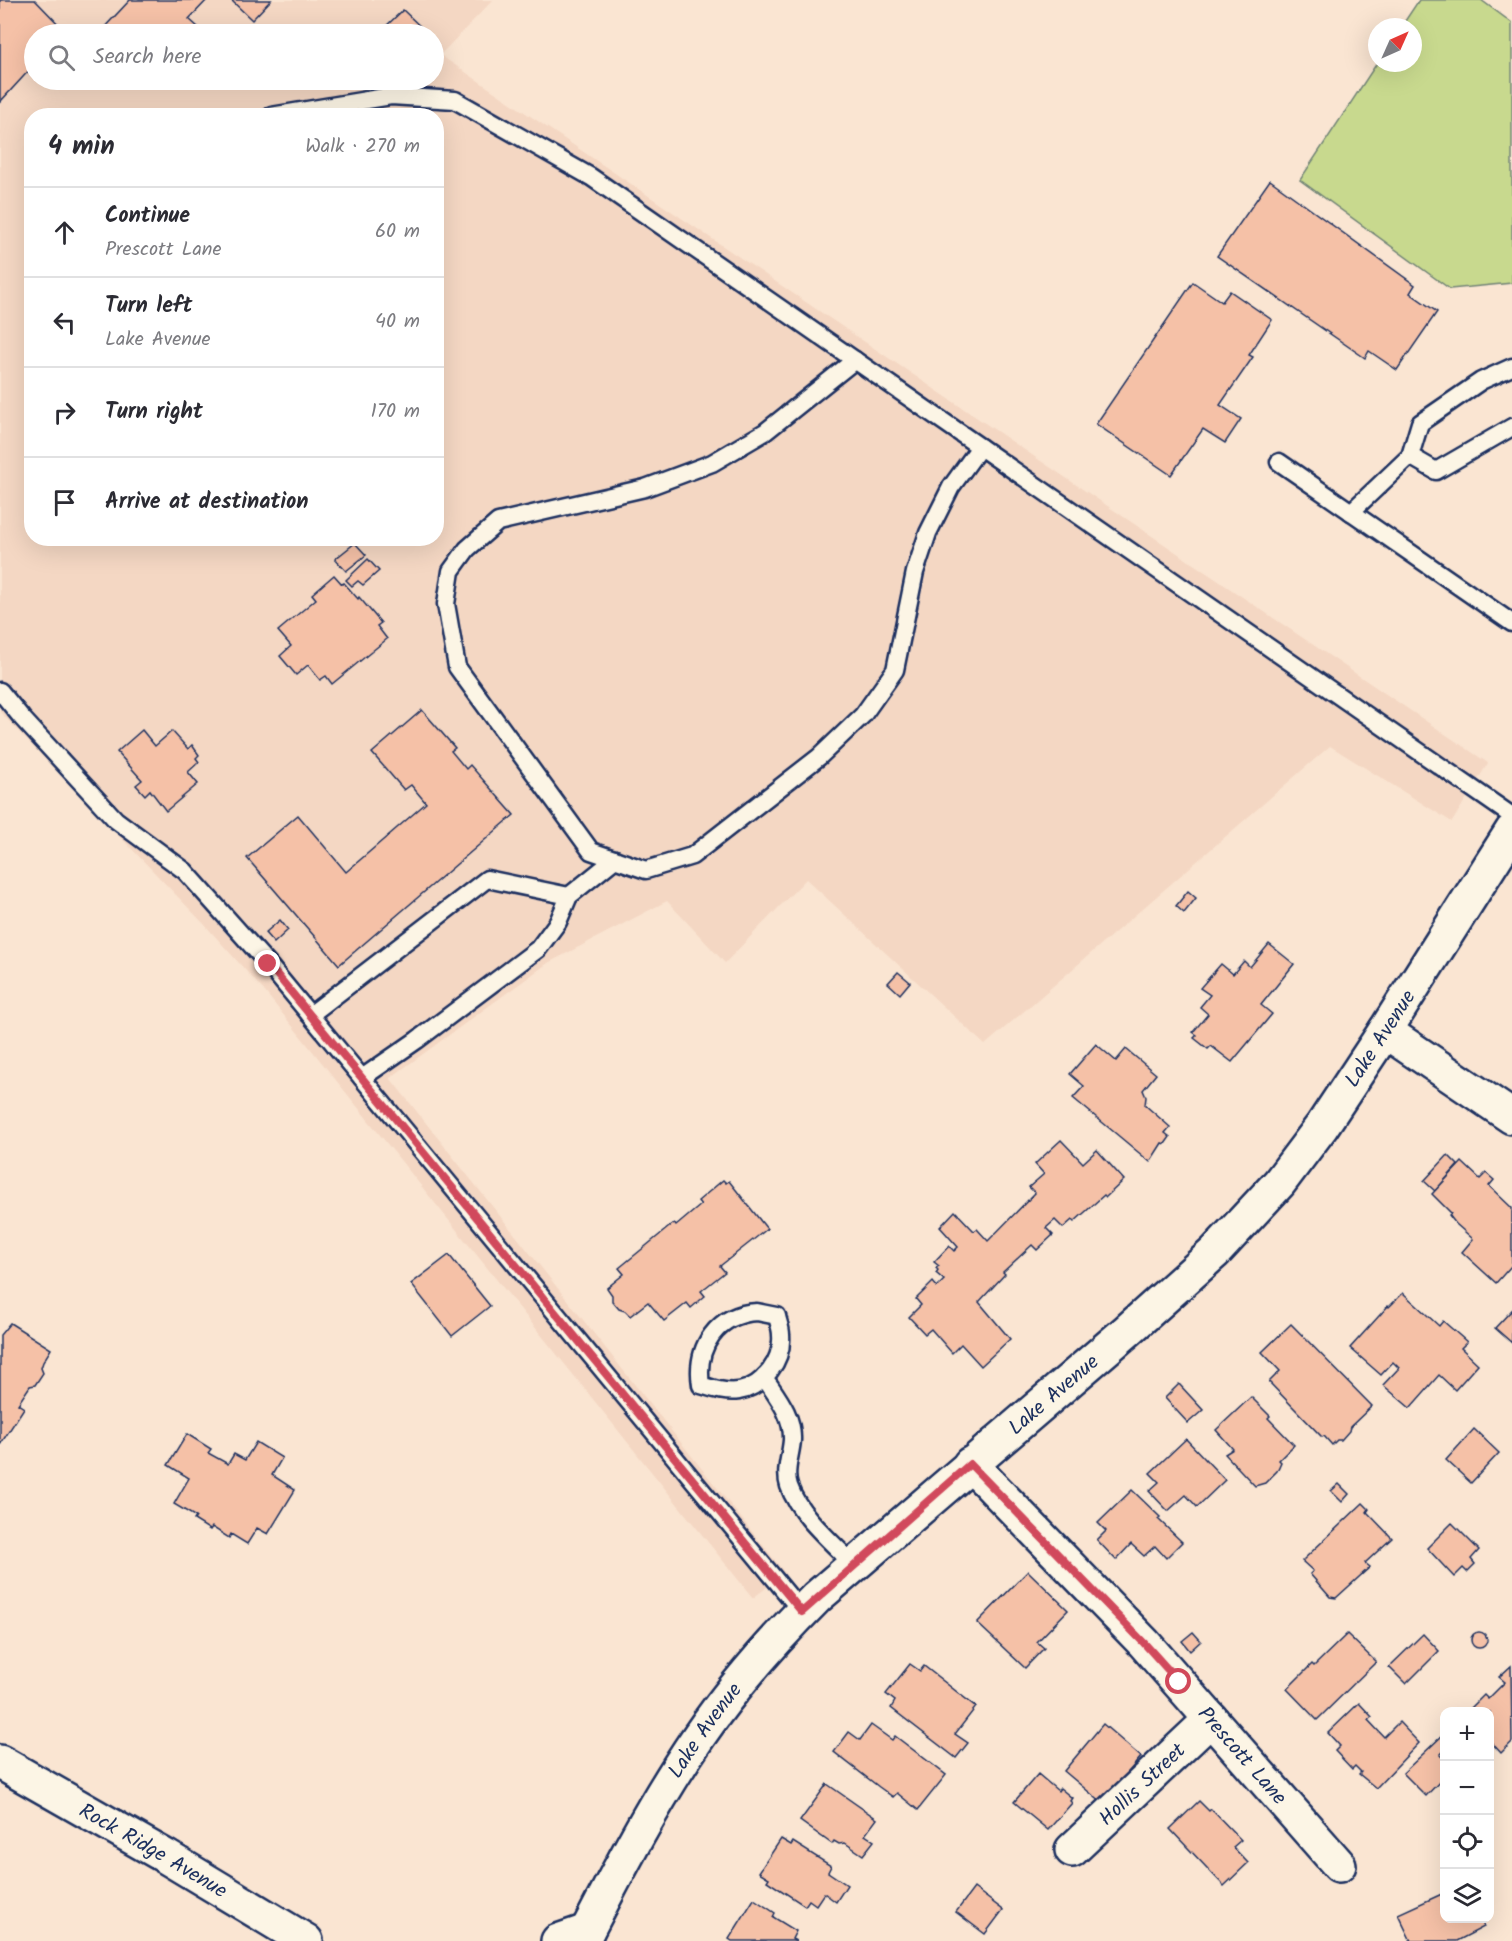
<!DOCTYPE html>
<meta charset="utf-8">
<style>
body{margin:0;font-family:Kalam,sans-serif;background:#f2f2f3;color:#2b2b33}
.controls{position:absolute;right:18px;bottom:18px;display:grid;overflow:hidden;border-radius:12px;box-shadow:0 6px 24px #0002}
.controls button{width:54px;height:54px;display:grid;place-items:center;padding:0;border:0;border-bottom:2px solid #e1e1e2;background:#fff;color:#2b2b33;font:30px sans-serif}
.compass{position:absolute;left:1368px;top:18px;width:54px;height:54px;border-radius:50%;background:#fff;box-shadow:0 6px 24px #0002;rotate:45deg}
.stop{position:absolute;width:18px;height:18px;margin:-14px;border:4px solid #d1495b;border-radius:50%;background:#fff}
.stop.end{background:#d1495b;border-color:#fff;box-shadow:0 2px 6px #0008}
.list{margin:0;padding:0;list-style:none}
h2{display:flex;justify-content:space-between;align-items:center;height:78px;margin:0;padding:0 24px;font-size:26px}
h2 small{font-size:20px;font-weight:400;color:#7c7c81}
.list li{display:grid;grid-template-columns:39px 1fr auto;gap:18px;align-items:center;box-sizing:border-box;height:90px;padding:0 24px;border-top:2px solid #e1e1e2}
.list b{display:block;font-size:22px;white-space:nowrap}
.list p{margin:0;font-size:20px;white-space:nowrap;color:#7c7c81}
.list em{font-size:20px;font-style:normal;color:#7c7c81}
.icon{flex:none;width:33px;height:33px;fill:none;stroke:currentColor;stroke-width:2;stroke-linecap:round;stroke-linejoin:round}
.map{position:relative;flex:none;width:1512px;height:1941px;overflow:hidden}
.search{position:absolute;background:#fff;box-shadow:0 6px 24px #0002;left:24px;top:24px;width:420px;height:66px;display:flex;align-items:center;gap:15px;box-sizing:border-box;padding:0 21px;border-radius:33px;color:#7c7c81;font-size:22px}
.panel{position:absolute;background:#fff;box-shadow:0 6px 24px #0002;left:24px;top:108px;width:420px;height:438px;border-radius:24px}
.map>svg:first-child{display:block}
</style>
<div class="map">
<svg width="1512" height="1941" viewBox="0 0 1512 1941">
<rect width="100%" height="100%" fill="#fae5d2"/>
<filter id="ink" filterUnits="userSpaceOnUse"><feTurbulence type="fractalNoise" baseFrequency=".0167" numOctaves="2"/><feDisplacementMap in="SourceGraphic" scale="12" xChannelSelector="R" yChannelSelector="G"/><feConvolveMatrix kernelMatrix="1 2 1 2 8 2 1 2 1" color-interpolation-filters="sRGB"/></filter>
<g filter="url(#ink)">
<path fill="#f4d7c3" fill-rule="evenodd" d="M0,0H493L440,55L1488,763L1452,822L1330,746L985,1045L806,879L725,963L667,901L548,963L390,1078L785,1573L753,1598L265,992L204,924L0,712ZM34,34H434V80H34ZM32,116H436V538H32Z"/>
<polygon fill="#c8d98e" stroke="#728476" stroke-width="1.5" points="1419,0 1481,0 1512,23 1512,283 1450,289 1300,180 1377,63 1413,63 1413,27 1401,27"/>
<g fill="#f5c1a7" stroke="#1b2f5e" stroke-width="1.5">
<polygon points="0,0 35,0 66,32 64,34 34,34 34,65 0,102"/>
<polygon points="130,0 207,0 189,19 199,28 192,34 105,34 101,31"/>
<polygon points="231,0 271,0 252,20"/>
<polygon points="403,10 428,34 388,34 383,29"/>
<polygon points="1270,180 1415,285 1410,293 1437,312 1397,370 1369,351 1365,358 1217,256"/>
<polygon points="1193,282 1222,302 1230,291 1272,320 1249,355 1253,357 1220,405 1241,419 1225,443 1203,429 1171,475 1096,424"/>
<polygon points="355,543 366,555 346,571 335,559"/>
<polygon points="368,559 379,571 363,585 358,581 352,586 346,580"/>
<polygon points="334,575 342,584 344,583 358,599 359,597 381,623 377,626 387,639 332,684 326,676 320,680 308,665 296,675 280,656 291,646 278,631 316,599 312,594"/>
<polygon points="422,710 455,748 451,751 466,769 470,765 514,815 339,965 247,858 298,815 346,872 426,803 411,785 404,790 372,753"/>
<polygon points="142,730 155,746 172,731 188,749 192,745 199,755 196,758 199,762 188,772 198,784 166,811 150,790 145,795 136,785 142,780 117,752"/>
<polygon points="1188,891 1196,898 1184,913 1176,906"/>
<polygon points="280,920 288,930 274,943 265,933"/>
<polygon points="1269,944 1294,964 1261,1005 1272,1014 1232,1062 1211,1046 1208,1049 1194,1038 1197,1035 1193,1032 1208,1014 1200,1007 1210,995 1200,988 1221,964 1233,974 1244,961 1250,967"/>
<polygon points="898,972 910,982 900,994 888,983"/>
<polygon points="1096,1044 1116,1061 1126,1049 1156,1074 1143,1090 1146,1097 1145,1105 1170,1127 1165,1133 1170,1137 1165,1144 1162,1143 1150,1162 1073,1098 1084,1086 1070,1074"/>
<polygon points="1061,1140 1083,1163 1097,1150 1124,1180 1106,1197 1104,1195 1074,1222 1072,1220 1063,1228 1055,1220 1046,1228 1053,1235 1037,1250 1032,1245 1003,1272 1005,1274 979,1302 1010,1339 981,1366 961,1344 952,1353 931,1329 925,1334 909,1317 921,1305 916,1299 933,1282 937,1287 944,1280 936,1273 938,1270 936,1268 939,1266 934,1262 949,1246 954,1251 958,1247 940,1227 955,1211 974,1231 977,1229 988,1241 1035,1193 1029,1187 1044,1174 1035,1164"/>
<polygon points="1448,1155 1458,1165 1435,1191 1424,1181"/>
<polygon points="1462,1162 1480,1179 1486,1173 1494,1180 1489,1186 1512,1208 1512,1265 1496,1283 1462,1252 1473,1239 1456,1224 1449,1215 1451,1213 1432,1194"/>
<polygon points="723,1180 726,1183 729,1181 767,1229 720,1266 725,1272 701,1291 705,1296 691,1308 687,1303 664,1321 648,1302 630,1316 625,1311 619,1309 612,1301 612,1295 607,1288 624,1274 619,1268 674,1223 676,1226 701,1205 698,1201"/>
<polygon points="449,1255 490,1306 452,1336 411,1284"/>
<polygon points="1403,1293 1439,1326 1443,1321 1467,1342 1461,1348 1478,1364 1455,1390 1439,1375 1410,1408 1383,1385 1399,1368 1393,1362 1381,1375 1350,1348 1388,1306 1389,1307"/>
<polygon points="1512,1310 1512,1343 1495,1328"/>
<polygon points="10,1323 51,1349 43,1362 41,1368 43,1373 35,1385 30,1386 18,1404 24,1408 0,1445 0,1335"/>
<polygon points="1291,1324 1372,1406 1350,1427 1349,1431 1341,1440 1337,1440 1332,1445 1324,1436 1322,1437 1269,1382 1280,1371 1262,1352"/>
<polygon points="1179,1384 1203,1410 1188,1423 1165,1398"/>
<polygon points="1251,1397 1270,1416 1268,1418 1294,1445 1279,1460 1281,1462 1277,1471 1265,1483 1255,1486 1225,1454 1233,1449 1216,1430"/>
<polygon points="1474,1429 1499,1453 1471,1483 1446,1460"/>
<polygon points="187,1434 211,1449 208,1453 228,1464 234,1454 245,1460 256,1442 282,1458 272,1475 295,1490 268,1534 257,1528 247,1544 231,1534 229,1538 212,1527 210,1530 194,1520 196,1517 174,1504 189,1478 168,1465"/>
<polygon points="1186,1439 1225,1480 1197,1507 1186,1495 1168,1511 1149,1491 1159,1482 1150,1473"/>
<polygon points="1339,1484 1349,1494 1342,1502 1331,1491"/>
<polygon points="1132,1490 1160,1517 1158,1519 1182,1542 1166,1558 1155,1546 1144,1556 1131,1544 1116,1560 1097,1540 1106,1531 1098,1523"/>
<polygon points="1363,1503 1369,1509 1367,1512 1392,1538 1365,1563 1370,1567 1336,1598 1330,1597 1310,1574 1313,1571 1302,1561"/>
<polygon points="1452,1523 1479,1550 1471,1559 1475,1564 1467,1572 1463,1568 1454,1577 1427,1548"/>
<polygon points="1028,1571 1068,1610 1037,1642 1044,1648 1025,1668 977,1623"/>
<circle cx="1479" cy="1640" r="8"/>
<polygon points="1193,1632 1201,1641 1190,1651 1182,1641"/>
<polygon points="1347,1634 1376,1662 1317,1720 1287,1689 1312,1664 1314,1666"/>
<polygon points="1423,1634 1439,1651 1406,1684 1389,1667"/>
<polygon points="910,1664 920,1671 924,1666 976,1707 955,1734 968,1743 956,1758 891,1708 895,1701 886,1694"/>
<polygon points="1511,1666 1512,1742 1501,1753 1490,1741 1490,1712 1467,1712 1484,1695 1488,1699 1505,1682 1499,1677"/>
<polygon points="1359,1703 1372,1717 1368,1720 1384,1737 1399,1722 1419,1743 1376,1788 1359,1774 1361,1772 1355,1766 1352,1769 1335,1751 1340,1746 1328,1733"/>
<polygon points="1103,1724 1141,1757 1102,1803 1064,1771"/>
<polygon points="871,1725 892,1740 895,1736 946,1775 918,1810 897,1793 893,1797 879,1787 834,1752 849,1732 860,1740"/>
<polygon points="1444,1734 1444,1751 1440,1755 1444,1759 1444,1777 1426,1796 1403,1773"/>
<polygon points="1038,1774 1058,1791 1060,1788 1072,1798 1070,1801 1072,1803 1048,1830 1014,1802"/>
<polygon points="827,1784 877,1819 865,1835 874,1841 863,1855 845,1843 839,1844 834,1841 832,1844 800,1821"/>
<polygon points="1199,1801 1209,1811 1211,1809 1241,1840 1233,1847 1248,1863 1224,1886 1170,1829"/>
<polygon points="781,1839 791,1845 793,1842 831,1866 828,1872 847,1885 836,1902 824,1893 816,1905 809,1900 805,1906 767,1881 769,1878 759,1872"/>
<polygon points="974,1888 1003,1910 985,1934 956,1912"/>
<polygon points="1444,1893 1444,1918 1480,1918 1484,1927 1457,1941 1411,1941 1398,1914"/>
<polygon points="754,1899 775,1913 773,1917 796,1931 792,1939 796,1941 732,1941 729,1939"/>
</g>
<g fill="none" stroke-linecap="round" stroke-linejoin="round">
<g stroke="#1b2f5e" stroke-width="21">
<g id="lane">
<polyline points="271,116 391,96 455,100 591,177 1512,816"/>
<polyline points="855,360 765,432 712,463 645,488 498,522 467,549 451,571 446,604 457,667 591,851 646,870 692,856 819,757 863,715 895,670 915,572 928,533 951,487 980,447"/>
<polyline points="1410,456 1436,471 1512,427"/>
<polyline points="1279,462 1512,623"/>
<polyline points="1351,512 1410,456 1420,423 1481,381 1512,367"/>
<polyline points="0,691 22,718 116,820 185,871 268,964 802,1612"/>
<polyline points="310,1015 487,879 569,896"/>
<polyline points="362,1078 417,1040 538,949 558,922 569,896 615,859"/>
<path d="M757,1312L777,1316C778,1322 781,1328 781,1335C783,1360 764,1386 739,1391C726,1393 714,1389 701,1385C695,1347 717,1314 757,1312Z"/>
<path d="M764,1377C777,1397 793,1415 792,1440C791,1455 784,1471 789,1486C799,1515 833,1543 854,1565"/>
</g>
</g>
<g stroke="#1b2f5e" stroke-width="38">
<g id="street">
<polyline points="1385,1031 1512,1117"/>
<path id="s1" d="M970,1464L1144,1643L1339,1865"/>
<path id="s2" d="M0,1762L165,1856L306,1941"/>
<path id="s3" d="M1072,1850L1211,1719"/>
<polyline points="558,1941 587,1931"/>
</g>
</g>
<g stroke="#1b2f5e" stroke-width="38">
<g id="secondary">
<path id="s4" d="M582,1941C618,1871 655,1800 699,1736C734,1685 774,1640 817,1597L1127,1331L1215,1252L1279,1183L1322,1126L1385,1031L1512,831"/>
</g>
</g>
<use href="#lane" stroke="#fcf5e5" stroke-width="16"/>
<use href="#street" stroke="#fcf5e5" stroke-width="33"/>
<use href="#secondary" stroke="#fcf5e5" stroke-width="33"/>
</g>
</g>
<g fill="none" stroke-linecap="round" stroke-linejoin="round" filter="url(#ink)">
<polyline stroke="#d1495b" stroke-width="8" points="268,964 802,1612 970,1464 1144,1643 1179,1682"/>
</g>
<g text-anchor="middle" stroke-width="6" stroke-linejoin="round" paint-order="stroke">
<g font-size="21" fill="#1b2f5e" stroke="#fcf5e5">
<text dy="7" stroke="none"><textPath href="#s4" startOffset="1216">Lake Avenue</textPath></text>
<text dy="7" stroke="none"><textPath href="#s4" startOffset="730">Lake Avenue</textPath></text>
<text dy="7" stroke="none"><textPath href="#s4" startOffset="244">Lake Avenue</textPath></text>
<text dy="7" stroke="none"><textPath href="#s1" startOffset="399">Prescott Lane</textPath></text>
<text dy="7" stroke="none"><textPath href="#s3" startOffset="96">Hollis Street</textPath></text>
<text dy="7" stroke="none"><textPath href="#s2" startOffset="177">Rock Ridge Avenue</textPath></text>
</g>
</g>
</svg>
<div class="controls">
<button>+</button>
<button>−</button>
<button><svg class="icon" aria-label="locate" viewBox="0 0 24 24"><circle cx="12" cy="12" r="6"/><path d="M12 2v4M12 18v4M2 12h4M18 12h4"/></svg></button>
<button><svg class="icon" aria-label="layers" viewBox="0 0 24 24"><path d="M12 4l9 5-9 5-9-5zM3 14l9 5 9-5"/></svg></button>
</div>
<svg class="compass" viewBox="-18 -18 36 36"><path d="M0-13l5 13h-10z" fill="#e53935"/><path d="M0 13l5-13h-10z" fill="#7c7c81"/></svg>
<div class="stop" style="left:1179px;top:1682px"></div>
<div class="stop end" style="left:268px;top:964px"></div>
<div class="search"><svg class="icon" aria-label="search" viewBox="0 0 24 24"><circle cx="10" cy="10" r="6"/><path d="M15 15l6 6"/></svg>Search here</div>
<section class="panel">
<h2>4 min<small>Walk · 270 m</small></h2>
<ul class="list">
<li><svg class="icon" aria-label="ahead" viewBox="0 0 24 24"><path d="M12 20V5M6 11l6-6 6 6"/></svg><div><b>Continue</b><p>Prescott Lane</p></div><em>60 m</em></li>
<li><svg class="icon" aria-label="left" viewBox="0 0 24 24"><path d="M17 20v-9H6M10 6l-5 5 5 5"/></svg><div><b>Turn left</b><p>Lake Avenue</p></div><em>40 m</em></li>
<li><svg class="icon" aria-label="right" viewBox="0 0 24 24"><path d="M7 20v-9h11M14 6l5 5-5 5"/></svg><div><b>Turn right</b></div><em>170 m</em></li>
<li><svg class="icon" aria-label="arrive" viewBox="0 0 24 24"><path d="M6 21V4h12l-3 4 3 4H6"/></svg><div><b>Arrive at destination</b></div></li>
</ul>
</section>
</div>
